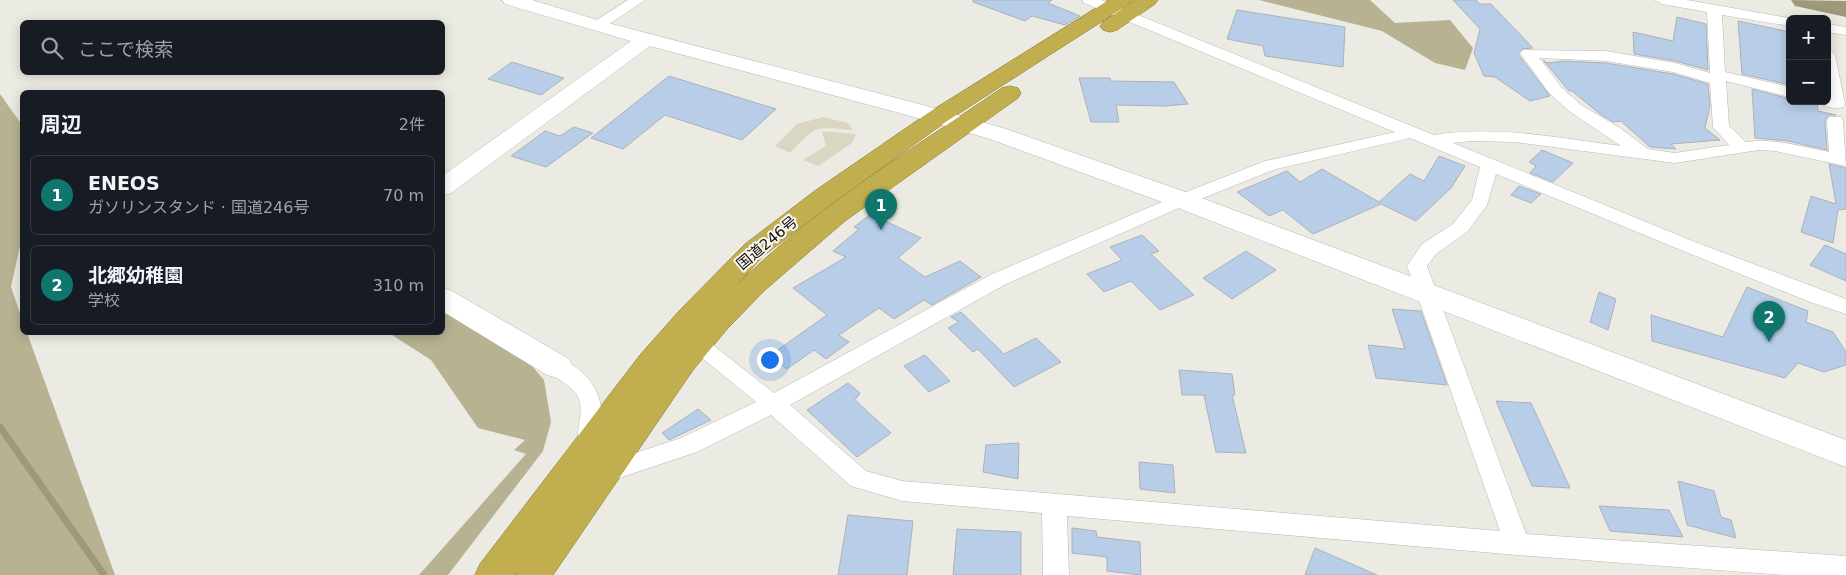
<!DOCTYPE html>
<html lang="ja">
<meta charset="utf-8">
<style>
body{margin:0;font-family:"DejaVu Sans","Noto Sans JP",sans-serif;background:#242831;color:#f1f3f6}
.controls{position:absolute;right:15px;top:15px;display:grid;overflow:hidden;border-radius:8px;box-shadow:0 2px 12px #0003}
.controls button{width:45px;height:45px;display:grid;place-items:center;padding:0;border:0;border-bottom:1px solid #363941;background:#171b24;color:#f1f3f6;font:25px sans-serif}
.you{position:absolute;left:769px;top:359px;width:18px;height:18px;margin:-12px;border:4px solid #fff;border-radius:50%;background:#1a73e8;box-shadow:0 0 0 8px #1a73e833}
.badge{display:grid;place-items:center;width:32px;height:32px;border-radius:50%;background:#0f766e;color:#fff;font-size:16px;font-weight:700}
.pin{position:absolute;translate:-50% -41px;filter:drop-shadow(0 1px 2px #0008)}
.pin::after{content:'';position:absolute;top:26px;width:18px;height:15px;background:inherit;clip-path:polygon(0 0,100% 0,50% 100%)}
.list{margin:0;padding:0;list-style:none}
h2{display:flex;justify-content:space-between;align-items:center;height:65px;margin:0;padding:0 20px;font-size:21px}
h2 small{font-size:16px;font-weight:400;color:#9ea1a6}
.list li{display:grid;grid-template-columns:32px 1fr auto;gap:15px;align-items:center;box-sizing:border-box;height:80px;margin:0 10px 10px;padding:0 10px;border:1px solid #363941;border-radius:8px}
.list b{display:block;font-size:19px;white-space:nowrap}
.list p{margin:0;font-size:16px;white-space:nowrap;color:#9ea1a6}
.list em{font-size:16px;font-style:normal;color:#9ea1a6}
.icon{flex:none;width:28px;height:28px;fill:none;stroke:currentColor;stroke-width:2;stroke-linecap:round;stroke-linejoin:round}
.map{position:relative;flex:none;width:1846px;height:575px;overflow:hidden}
.search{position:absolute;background:#171b24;box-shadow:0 2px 12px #0003;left:20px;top:20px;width:425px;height:55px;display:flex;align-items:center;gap:12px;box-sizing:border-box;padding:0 18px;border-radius:8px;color:#9ea1a6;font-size:19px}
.panel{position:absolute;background:#171b24;box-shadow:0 2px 12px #0003;left:20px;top:90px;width:425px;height:245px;border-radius:8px}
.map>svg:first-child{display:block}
</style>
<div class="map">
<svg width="1846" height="575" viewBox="0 0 1846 575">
<rect width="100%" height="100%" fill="#ecebe3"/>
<g fill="#dad6c1">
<path d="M823,117L848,123L853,130C813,127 818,124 790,153L775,146L797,124Z"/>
<polygon points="822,131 856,134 852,143 818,166 803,160 826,146"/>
</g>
<g fill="#b7b292">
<polygon points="1259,0 1370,0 1395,23 1450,20 1473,48 1465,70 1435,63 1382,31"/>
<polygon points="0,94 22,125 22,237 11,287 22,319 22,332 27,333 115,575 0,575"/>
<polygon points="443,310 527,360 544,380 551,422 543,451 448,575 419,575 526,454 514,450 525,440 478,428 431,360 389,333 442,332"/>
</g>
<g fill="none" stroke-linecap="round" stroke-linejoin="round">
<polyline stroke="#9f997b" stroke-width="7" points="0,427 104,575"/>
<polygon fill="#9f997b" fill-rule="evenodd" points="1791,0 1846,1 1846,17 1795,6"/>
</g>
<g fill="#b8cde8" stroke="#adb1b8">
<polygon points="973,0 1052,0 1048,3 1080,16 1065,25 1032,16 1025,21 973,2"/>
<polygon points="1453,0 1476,0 1480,4 1491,4 1533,48 1522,49 1518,54 1550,96 1530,101 1495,77 1484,76 1474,53 1480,29"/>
<polygon points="1237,10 1345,27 1343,67 1265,56 1263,46 1227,39"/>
<polygon points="1677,17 1706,24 1708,70 1675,61 1634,54 1633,32 1673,41"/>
<polygon points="1738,21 1790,32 1790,85 1742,74"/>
<polygon points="1543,60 1547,63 1564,61 1606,63 1673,74 1708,84 1710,106 1705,128 1720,140 1671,144 1676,149 1650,147 1621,121 1613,122 1600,114 1572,91 1569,91"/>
<polygon points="512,62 564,78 541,95 488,79"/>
<polygon points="669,76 776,109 742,140 665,115 623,149 591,138"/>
<polygon points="1079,78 1110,78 1111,81 1174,82 1188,104 1165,106 1116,105 1119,122 1091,122"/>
<polygon points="1752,89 1790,99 1790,101 1804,101 1817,104 1818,111 1836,115 1829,115 1825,120 1827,150 1788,141 1755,138"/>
<polygon points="574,127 593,133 546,167 511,156 545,131 560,136"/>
<polygon points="1542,150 1573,163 1553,182 1530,173 1536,166 1529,162"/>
<polygon points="1439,156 1465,166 1451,188 1416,221 1381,204 1313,234 1283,210 1269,216 1237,192 1287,171 1300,182 1322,169 1379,202 1410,174 1424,181"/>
<polygon points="1829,164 1846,168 1846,209 1838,210 1833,243 1801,232 1811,196 1836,204"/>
<polygon points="1519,186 1541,194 1531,203 1511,195"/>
<polygon points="871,214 921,238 898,258 925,277 960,261 981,277 932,305 924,300 894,319 879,308 839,335 849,342 826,359 814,350 787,369 769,356 827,315 793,288 846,257 833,251 859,229 854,227"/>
<polygon points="1142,235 1159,251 1151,254 1194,295 1160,310 1131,281 1104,292 1087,274 1122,260 1110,247"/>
<polygon points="1825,245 1846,254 1846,281 1810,265"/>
<polygon points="1246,251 1276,270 1232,299 1203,278"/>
<polygon points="1747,287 1808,311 1806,322 1833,332 1846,352 1846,365 1824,372 1798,363 1785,378 1652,341 1651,315 1723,337"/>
<polygon points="1599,292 1616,299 1608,330 1590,322"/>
<polygon points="1392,309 1421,311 1447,385 1376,378 1368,345 1405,349"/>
<polygon points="961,312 1004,354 1036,338 1061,362 1014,387 978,349 973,352 948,328 959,322 951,317"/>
<polygon points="925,355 950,381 929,392 904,366"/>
<polygon points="1179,370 1232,374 1235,395 1232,395 1246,453 1216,452 1204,395 1182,395"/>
<polygon points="848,383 860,393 855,400 891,433 857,457 807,410"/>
<polygon points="1496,401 1531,403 1570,488 1532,486"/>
<polygon points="698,409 711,420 669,440 662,433"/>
<polygon points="1019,443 1018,479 983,472 986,445"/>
<polygon points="1139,462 1173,465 1175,493 1140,489"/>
<polygon points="1678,481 1714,491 1721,517 1731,520 1736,538 1687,525"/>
<polygon points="1599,506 1669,510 1683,537 1610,531"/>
<polygon points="848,515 913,521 907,575 838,575"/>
<polygon points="1072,528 1096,531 1097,537 1140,542 1141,575 1107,571 1107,557 1072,553"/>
<polygon points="957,529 1021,532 1021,575 953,575"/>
<polygon points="1315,548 1377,575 1305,575"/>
</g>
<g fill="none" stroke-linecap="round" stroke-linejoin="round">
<g stroke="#bab8b1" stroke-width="1">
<g id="street">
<polygon points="628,0 645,0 602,29 592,29 590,26 592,23"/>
<path d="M1082,0H1101L1434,135C1496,125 1559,138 1621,146L1569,111L1549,93L1520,53L1523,50L1606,51L1675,63L1710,73L1707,12L1662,4L1655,0H1687L1794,19H1790V26L1722,15L1725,72L1790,87V97L1726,81L1729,126L1746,142C1774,138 1801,146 1829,152L1827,121L1829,117H1841L1843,121L1846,166L1775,151L1759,150L1675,163L1515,142L1471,141L1453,143L1695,242L1846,299V314L1810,302L1681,250L1496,174L1487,205L1467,232L1436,254L1427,266L1526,534L1846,556V575H1785L1517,555L1067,516L1069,575H1043L1042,513L902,501L851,486L771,415L697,452L604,483L596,480L592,473L596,466L681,438L756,402L690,348L686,343L690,338L697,335L704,338L774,393L992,274L1176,196L1265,161L1395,132L1084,3ZM1539,58L1606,61L1673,72L1710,83L1713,127L1729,145L1675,153L1648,149L1620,128L1581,105L1561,87ZM1410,138L1480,167L1472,200L1453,224L1422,244L1407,266L1500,531L902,481L866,471L790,405L1006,284L1188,204L1276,169Z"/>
<polygon points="1827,24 1846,27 1846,35 1827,32"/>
<path d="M1827,51L1832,52L1835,55L1845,104L1843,107C1835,109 1824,108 1819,101H1827Z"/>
<path d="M558,359C588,368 604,394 602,424C602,434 602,442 597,451L589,453L581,451C572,434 586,414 578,397C571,383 554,380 547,367L550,361Z"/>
</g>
</g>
<g stroke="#bab8b1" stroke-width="1">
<g id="secondary">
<polygon points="502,0 532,0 604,22 923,105 1006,129 1191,194 1846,440 1846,467 1173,206 990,139 907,115 650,46 451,193 442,196 442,176 631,41 505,4"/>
<polygon points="442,288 452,291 569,359 573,367 569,375 558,378 547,375 442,311"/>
</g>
</g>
<g stroke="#837738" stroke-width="1">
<g id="highway">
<path d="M1109,0H1132L1129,4L947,121L834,202L763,256L736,286C814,208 911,150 1002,88L1010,86L1018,88L1021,93L1018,98L845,221L765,290L728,328L693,370L553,575H515L518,570L514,575H475L480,564L640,355L679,311L745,244L816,190L931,111Z"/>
<polygon points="1135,0 1158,0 1155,4 1117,30 1110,32 1103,30 1100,26 1103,22"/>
</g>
</g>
<use href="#street" fill="#fff" fill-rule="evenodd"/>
<use href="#secondary" fill="#fff" fill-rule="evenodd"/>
<use href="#highway" fill="#c0ae4f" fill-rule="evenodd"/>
</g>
<g text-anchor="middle" stroke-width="4" stroke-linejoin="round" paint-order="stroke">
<g font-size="15" fill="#11110e" stroke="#f9f8f0">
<text transform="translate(767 243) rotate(-40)" y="5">国道246号</text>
</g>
</g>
</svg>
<div class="controls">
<button>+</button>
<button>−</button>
</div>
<div class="you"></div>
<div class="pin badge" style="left:881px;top:230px">1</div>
<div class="pin badge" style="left:1769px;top:342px">2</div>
<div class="search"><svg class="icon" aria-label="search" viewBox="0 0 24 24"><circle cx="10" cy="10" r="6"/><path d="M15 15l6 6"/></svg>ここで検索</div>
<section class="panel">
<h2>周辺<small>2件</small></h2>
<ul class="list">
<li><span class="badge">1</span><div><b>ENEOS</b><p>ガソリンスタンド · 国道246号</p></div><em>70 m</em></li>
<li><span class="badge">2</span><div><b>北郷幼稚園</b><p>学校</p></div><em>310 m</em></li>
</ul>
</section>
</div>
